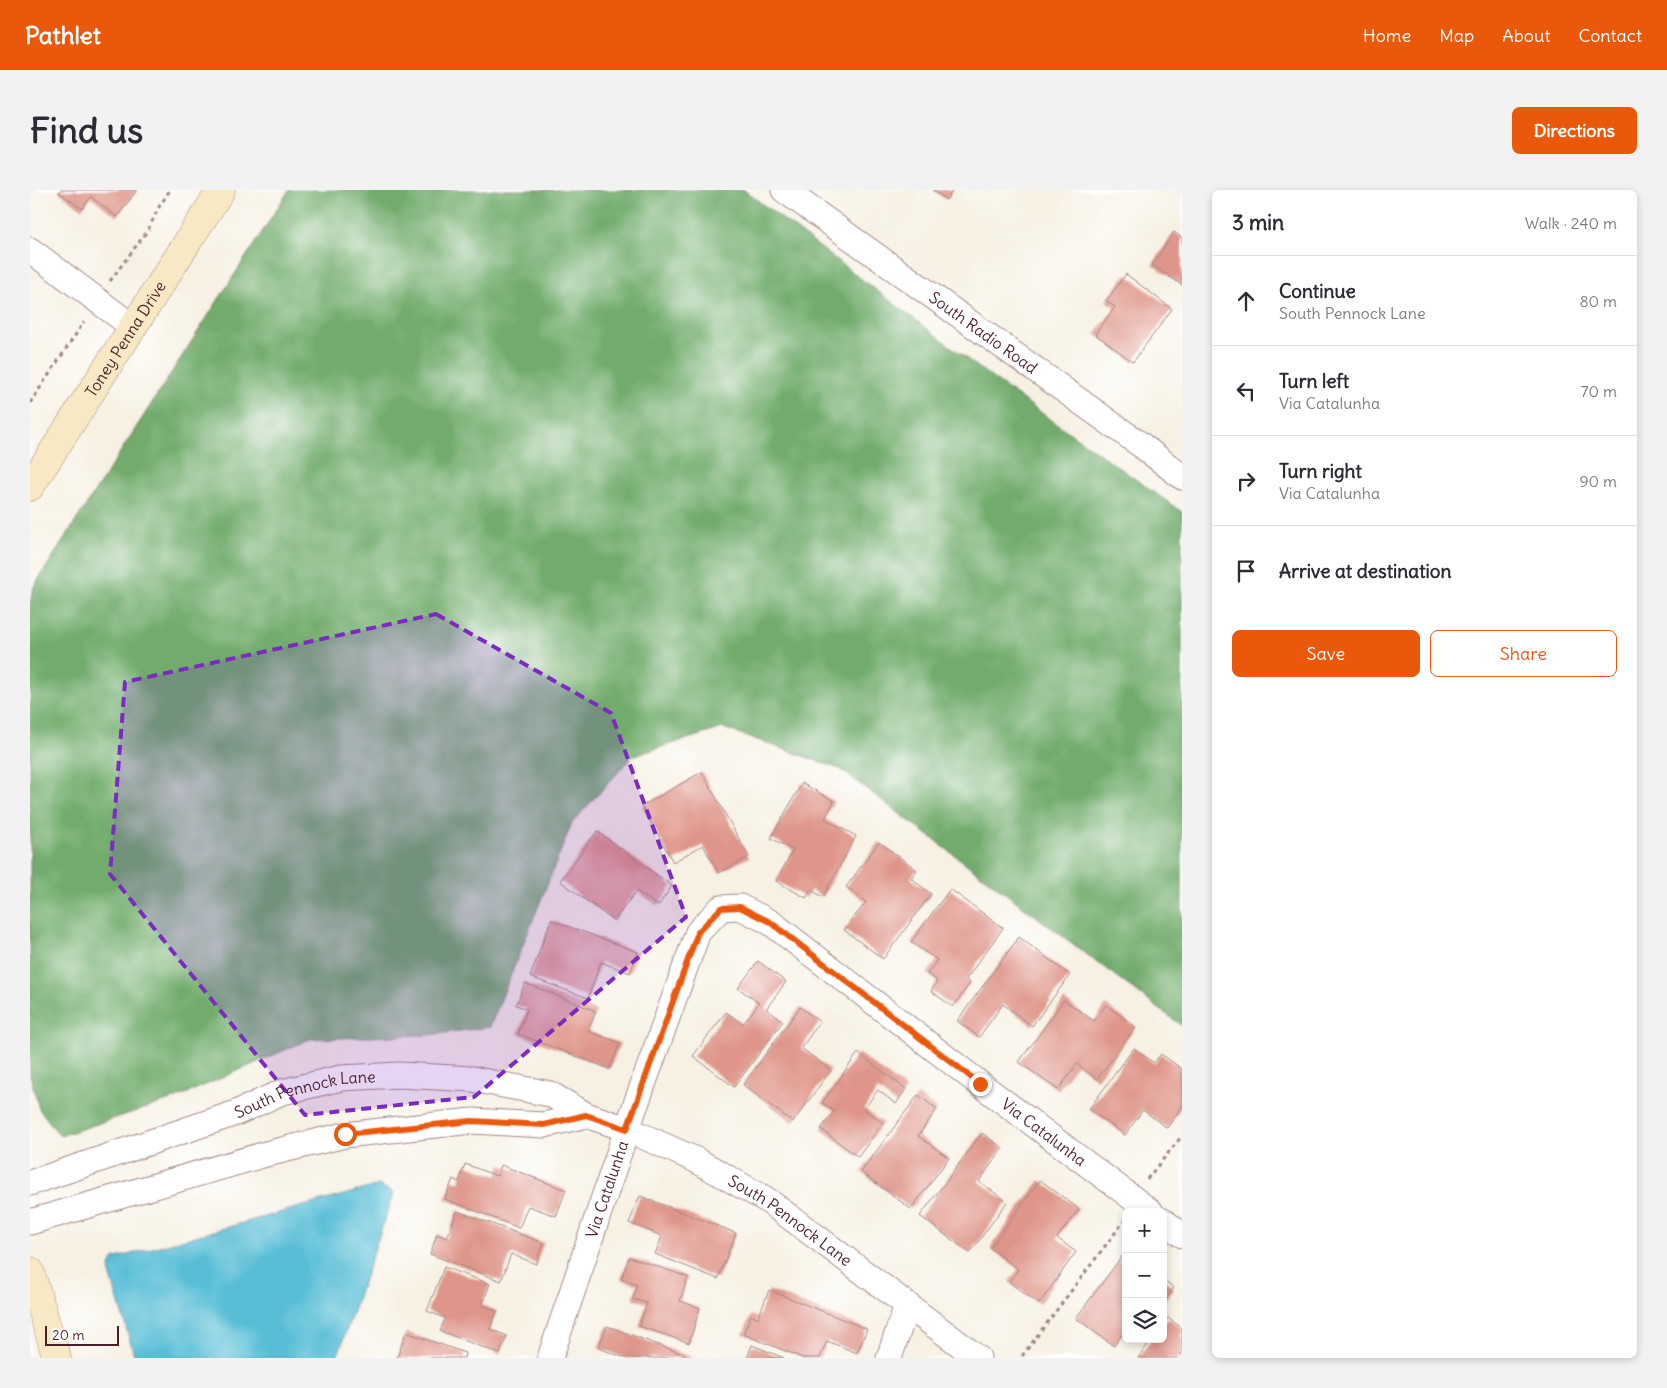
<!DOCTYPE html>
<meta charset="utf-8">
<style>
body{margin:0;font-family:Delius,sans-serif;background:#f2f2f3;color:#2b2b33}
.controls{position:absolute;right:15px;bottom:15px;display:grid;overflow:hidden;border-radius:8px;box-shadow:0 2px 8px #0003}
.controls button{width:45px;height:45px;display:grid;place-items:center;padding:0;border:0;border-bottom:1px solid #e1e1e2;background:#fff;color:#2b2b33;font:25px sans-serif}
.scale{position:absolute;left:15px;bottom:12px;width:74px;box-sizing:border-box;padding-left:5px;border:2px solid #4a1f2b;border-top:0;font-size:14px;line-height:18px;white-space:nowrap;color:#4a1f2b;-webkit-text-stroke:4px #fff;paint-order:stroke}
.stop{position:absolute;width:15px;height:15px;margin:-11px;border:4px solid #ea580c;border-radius:50%;background:#fff}
.stop.end{background:#ea580c;border-color:#fff;box-shadow:0 1px 5px #0008}
.list{margin:0;padding:0;list-style:none}
h2{display:flex;justify-content:space-between;align-items:center;height:65px;margin:0;padding:0 20px;font-size:21px}
h2 small{font-size:16px;font-weight:400;color:#7c7c81}
.list li{display:grid;grid-template-columns:32px 1fr auto;gap:15px;align-items:center;box-sizing:border-box;height:90px;padding:0 20px;border-top:1px solid #e1e1e2}
.list b{display:block;font-size:19px;white-space:nowrap}
.list p{margin:0;font-size:16px;white-space:nowrap;color:#7c7c81}
.list em{font-size:16px;font-style:normal;color:#7c7c81}
.actions{display:flex;gap:10px;padding:15px 20px}
.actions a{flex:1;padding:11px 0;border:1px solid #ea580c;border-radius:8px;text-align:center;font-size:18px;color:#ea580c}
.actions .main{background:#ea580c;color:#fff}
.icon{flex:none;width:28px;height:28px;fill:none;stroke:currentColor;stroke-width:2;stroke-linecap:round;stroke-linejoin:round}
.map{position:relative;flex:none;width:1152px;height:1168px;overflow:hidden;border-radius:8px}
header{display:flex;align-items:center;gap:30px;box-sizing:border-box;height:70px;padding:0 25px;background:#ea580c;color:#fff}
header strong{font-size:24px}
nav{display:flex;gap:28px;margin-inline-start:auto;font-size:18px}
.intro{display:flex;align-items:center;justify-content:space-between;box-sizing:border-box;height:120px;padding:0 30px}
h1{margin:0;font-size:35px}
.button{padding:12px 22px;border-radius:8px;background:#ea580c;color:#fff;font-size:18px;font-weight:700}
main{display:flex;gap:30px;padding:0 30px}
aside{flex:1;background:#fff;border-radius:8px;box-shadow:0 2px 8px #0003}
.map>svg:first-child{display:block}
</style>
<header>
<strong>Pathlet</strong>
<nav><a>Home</a><a>Map</a><a>About</a><a>Contact</a></nav>
</header>
<div class="intro"><h1>Find us</h1><a class="button">Directions</a></div>
<main>
<div class="map">
<svg width="1152" height="1168" viewBox="0 0 1152 1168">
<rect width="100%" height="100%" fill="#fff"/>
<filter id="ink" filterUnits="userSpaceOnUse"><feTurbulence type="fractalNoise" baseFrequency=".02" numOctaves="2"/><feDisplacementMap in="SourceGraphic" scale="10" xChannelSelector="R" yChannelSelector="G"/><feConvolveMatrix kernelMatrix="1 2 1 2 8 2 1 2 1" color-interpolation-filters="sRGB"/></filter>
<filter id="wash" filterUnits="userSpaceOnUse"><feTurbulence type="fractalNoise" baseFrequency=".0096" numOctaves="4" result="noise"/><feDisplacementMap in="SourceGraphic" scale="20" xChannelSelector="R" yChannelSelector="G"/><feGaussianBlur stdDeviation="1.12" result="paint"/><feColorMatrix in="noise" values="0 0 0 0 0 0 0 0 0 0 0 0 0 0 0 0 0 1.4 0 .05"/><feComposite in="paint" operator="in"/></filter>
<g filter="url(#wash)">
<rect width="100%" height="100%" fill="#f7f1e3"/>
<polygon fill="#71ac6c" stroke="#5e664c" points="259,0 714,0 965,190 1152,322 1152,836 810,579 693,538 603,566 542,633 460,837 399,845 280,849 144,909 30,946 9,919 0,885 0,413 4,396"/>
<polygon fill="#58bed6" stroke="#516e80" points="349,995 364,1003 307,1168 105,1168 79,1080 83,1069"/>
<g id="blocks">
<g fill="#df9589">
<polygon points="30,0 107,0 87,27 61,7 52,19 29,2"/>
<polygon points="903,0 923,0 916,10"/>
<polygon points="1144,42 1152,48 1152,95 1122,75"/>
<polygon points="1096,84 1142,119 1103,172 1065,144 1085,117 1076,111"/>
<polygon points="672,582 719,667 689,683 673,655 643,672 612,616"/>
<polygon points="772,593 804,611 795,629 826,646 793,707 781,700 776,708 746,691 763,660 741,648"/>
<polygon points="567,641 642,696 628,716 606,701 584,731 530,691"/>
<polygon points="849,652 887,680 881,688 901,704 853,769 814,740 836,712 816,697"/>
<polygon points="920,699 973,738 936,789 940,793 923,817 901,801 907,791 897,784 907,770 881,752"/>
<polygon points="521,730 608,762 600,783 571,772 558,808 500,787"/>
<polygon points="989,747 1040,785 1002,836 973,814 949,847 927,831"/>
<polygon points="728,771 756,792 736,819 753,831 704,897 663,866 696,822 713,834 729,813 708,798"/>
<polygon points="495,793 566,821 558,841 590,853 580,879 488,844 497,819 486,815"/>
<polygon points="1034,810 1064,831 1076,815 1106,837 1067,889 1047,874 1028,900 989,872"/>
<polygon points="770,817 790,832 771,858 801,880 763,932 713,895"/>
<polygon points="1104,858 1124,873 1131,864 1152,879 1152,917 1137,938 1113,920 1095,945 1059,919"/>
<polygon points="828,863 876,899 866,914 848,900 834,919 853,933 828,967 791,939 804,921 792,913"/>
<polygon points="888,905 907,919 888,946 919,968 881,1019 831,982"/>
<polygon points="952,943 973,958 949,991 977,1012 940,1063 890,1026"/>
<polygon points="435,974 467,986 471,975 536,1000 526,1026 498,1016 489,1038 415,1009 423,989 429,992"/>
<polygon points="1010,990 1049,1019 1027,1048 1046,1062 1009,1114 979,1092 988,1079 960,1058"/>
<polygon points="610,1006 706,1043 688,1089 625,1064 632,1046 599,1033"/>
<polygon points="427,1021 514,1053 506,1074 481,1064 471,1091 400,1064 407,1044 417,1048"/>
<polygon points="1096,1061 1096,1139 1084,1156 1046,1128"/>
<polygon points="599,1067 658,1087 650,1111 670,1118 659,1153 609,1136 617,1113 603,1109 607,1095 591,1089"/>
<polygon points="414,1077 460,1094 452,1115 467,1121 460,1139 477,1146 470,1164 410,1141 415,1128 397,1121"/>
<polygon points="1133,1089 1144,1098 1133,1113"/>
<polygon points="739,1100 837,1139 827,1163 797,1151 790,1168 773,1168 713,1144 721,1125 728,1128"/>
<polygon points="1138,1128 1152,1138 1152,1168 1108,1168 1122,1149 1133,1149 1133,1134"/>
<polygon points="577,1136 664,1168 596,1168 568,1158"/>
<polygon points="376,1142 435,1163 434,1168 367,1168"/>
<polygon points="722,1155 754,1168 717,1168"/>
</g>
</g>
</g>
<g filter="url(#ink)">
<use href="#blocks" fill-opacity="0" stroke="#a08887" stroke-width="1"/>
<g fill="none" stroke-linecap="round" stroke-linejoin="round">
<g stroke="#a08887" stroke-width="27">
<g id="street">
<path id="s1" d="M754,0L1111,255L1152,287"/>
<polyline points="0,60 103,137"/>
<path id="s2" d="M0,993L206,923L252,902L311,888L369,885L442,889L520,904L556,925L597,939L666,970L737,1010L948,1168"/>
<polyline points="1133,1031 1152,1045"/>
<polyline points="0,1032 236,964 315,945 442,931 514,935 556,925"/>
<path id="s3" d="M520,1168L597,939L668,742L691,718L710,717L740,732L950,894L1121,1022"/>
<polyline points="859,1168 877,1115"/>
</g>
</g>
<g stroke="#a08887" stroke-width="29">
<g id="secondary">
<path id="s4" d="M0,297L191,0"/>
<polyline points="0,1081 27,1168"/>
</g>
</g>
<g stroke="#a08887" stroke-width="3" stroke-dasharray="4 4" stroke-linecap="butt">
<polyline points="80,91 118,40 129,17 140,0"/>
<polyline points="0,213 54,132"/>
<polyline points="1117,989 1152,946"/>
<polyline points="992,1166 1094,1031"/>
</g>
<use href="#street" stroke="#fff" stroke-width="25"/>
<use href="#secondary" stroke="#f8e8c3" stroke-width="28"/>
</g>
</g>
<g fill="none" stroke-linecap="round" stroke-linejoin="round" filter="url(#ink)">
<polyline stroke="#ea580c" stroke-width="6" points="315,944 442,931 514,935 556,925 597,939 668,742 691,718 710,717 740,732 950,894"/>
</g>
<path fill="#7b2cbf" fill-opacity="0.2" stroke="#7b2cbf" stroke-width="4" stroke-dasharray="10 6" stroke-linejoin="round" d="M406,424L581,523L656,727L444,907L275,925L80,684L95,492Z"/>
<g text-anchor="middle" stroke-width="4" stroke-linejoin="round" paint-order="stroke">
<g font-size="16" fill="#4a1f2b" stroke="#fff">
<text dy="6" stroke="none"><textPath href="#s1" startOffset="245">South Radio Road</textPath></text>
<text dy="6" stroke="none"><textPath href="#s4" startOffset="176">Toney Penna Drive</textPath></text>
<text dy="6" stroke="none"><textPath href="#s2" startOffset="290">South Pennock Lane</textPath></text>
<text dy="6" stroke="none"><textPath href="#s3" startOffset="882">Via Catalunha</textPath></text>
<text dy="6" stroke="none"><textPath href="#s3" startOffset="178">Via Catalunha</textPath></text>
<text dy="6" stroke="none"><textPath href="#s2" startOffset="812">South Pennock Lane</textPath></text>
</g>
</g>
</svg>
<div class="controls">
<button>+</button>
<button>−</button>
<button><svg class="icon" aria-label="layers" viewBox="0 0 24 24"><path d="M12 4l9 5-9 5-9-5zM3 14l9 5 9-5"/></svg></button>
</div>
<div class="scale">20 m</div>
<div class="stop" style="left:315px;top:944px"></div>
<div class="stop end" style="left:950px;top:894px"></div>
</div>
<aside>
<h2>3 min<small>Walk · 240 m</small></h2>
<ul class="list">
<li><svg class="icon" aria-label="ahead" viewBox="0 0 24 24"><path d="M12 20V5M6 11l6-6 6 6"/></svg><div><b>Continue</b><p>South Pennock Lane</p></div><em>80 m</em></li>
<li><svg class="icon" aria-label="left" viewBox="0 0 24 24"><path d="M17 20v-9H6M10 6l-5 5 5 5"/></svg><div><b>Turn left</b><p>Via Catalunha</p></div><em>70 m</em></li>
<li><svg class="icon" aria-label="right" viewBox="0 0 24 24"><path d="M7 20v-9h11M14 6l5 5-5 5"/></svg><div><b>Turn right</b><p>Via Catalunha</p></div><em>90 m</em></li>
<li><svg class="icon" aria-label="arrive" viewBox="0 0 24 24"><path d="M6 21V4h12l-3 4 3 4H6"/></svg><div><b>Arrive at destination</b></div></li>
</ul>
<div class="actions"><a class="main">Save</a><a>Share</a></div>
</aside>
</main>
